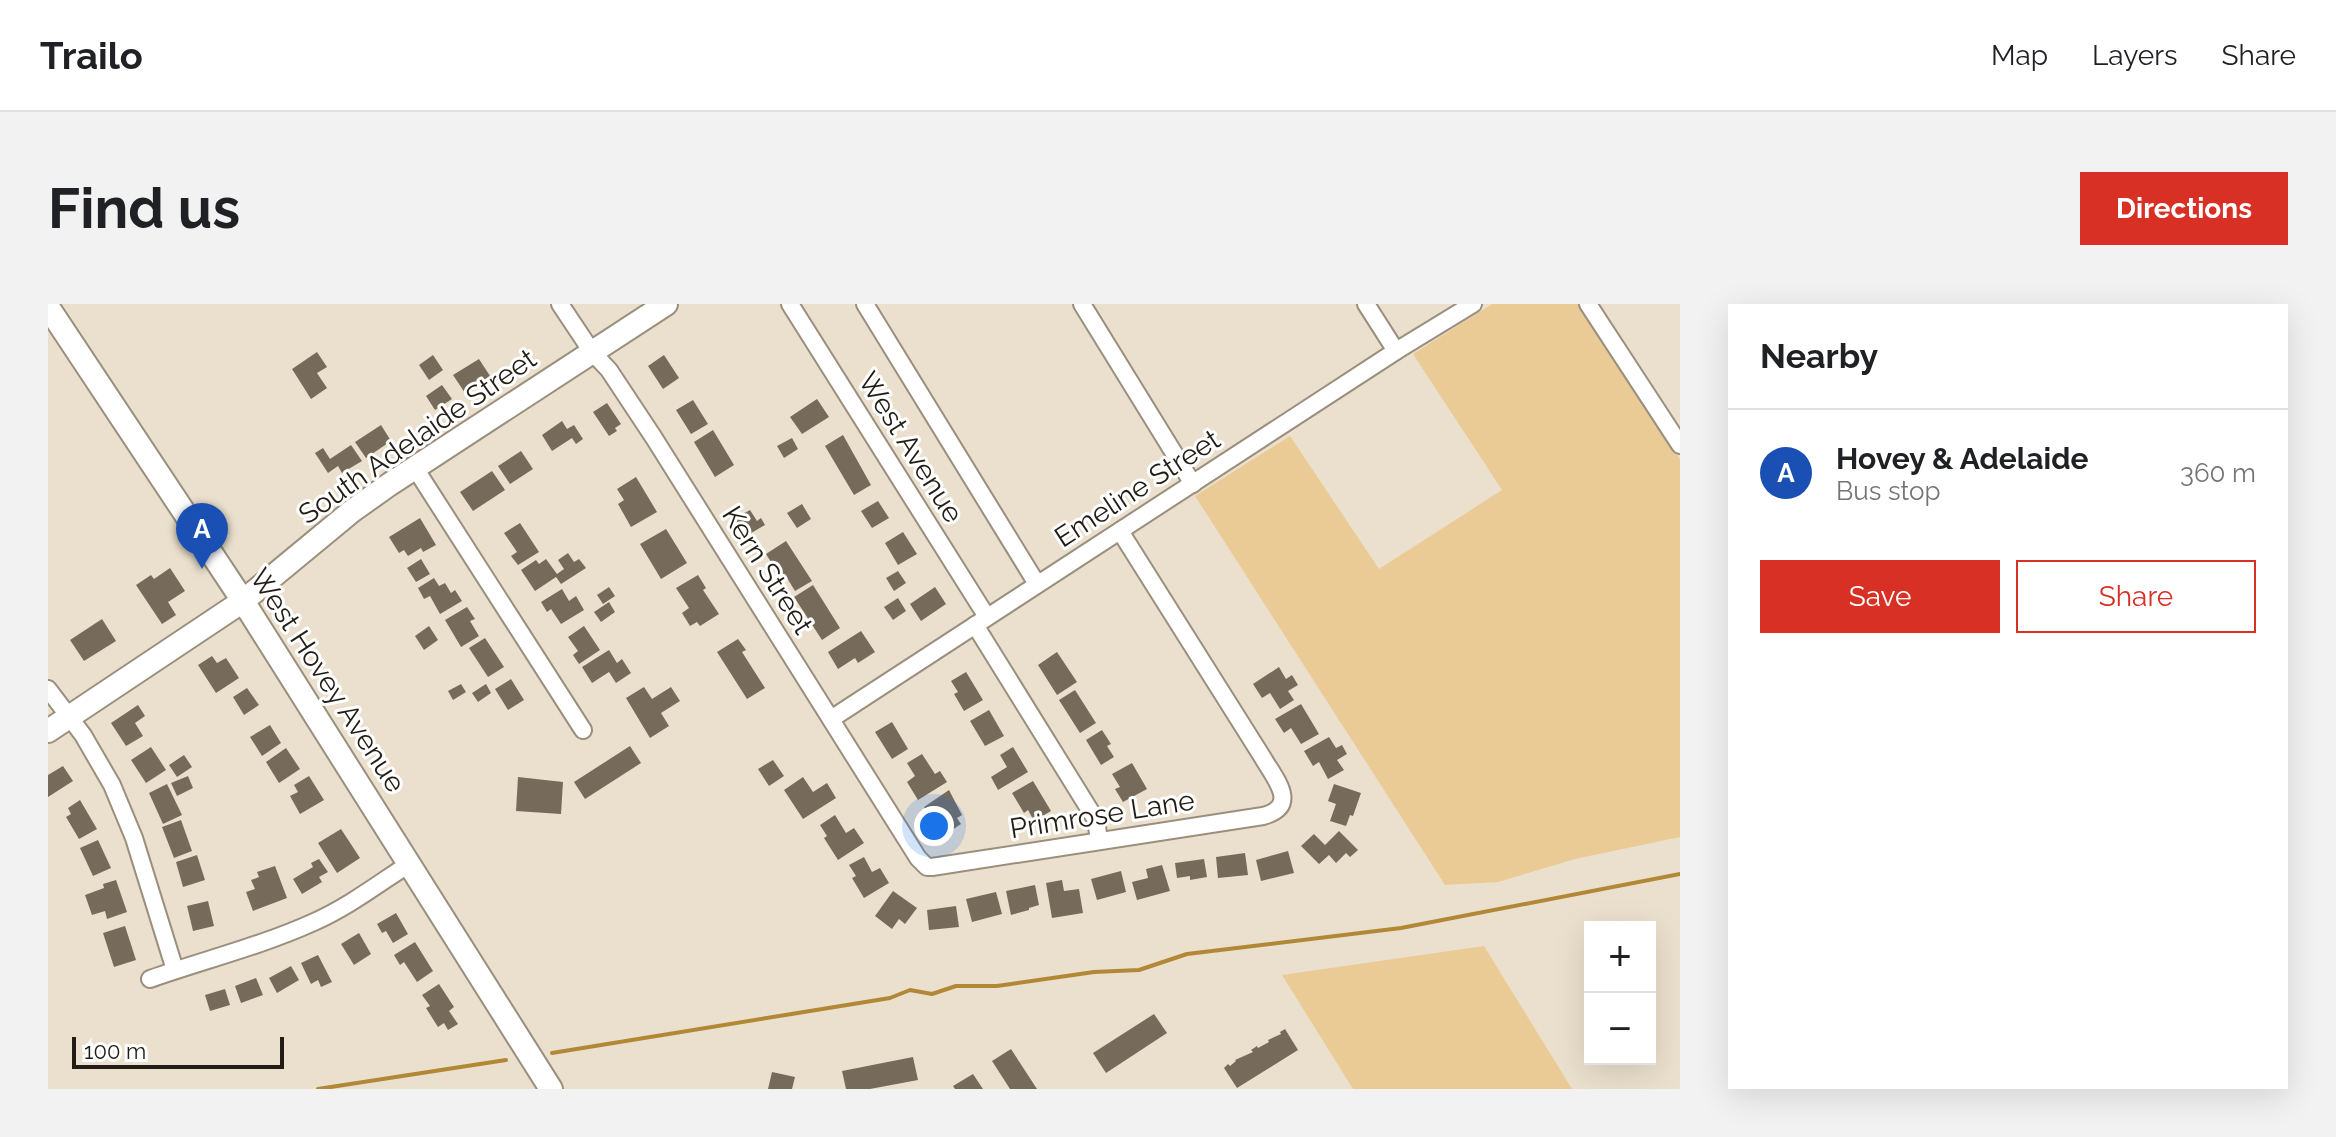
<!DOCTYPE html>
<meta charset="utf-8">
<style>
body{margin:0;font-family:Raleway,sans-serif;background:#f2f2f2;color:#202124}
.controls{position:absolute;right:24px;bottom:24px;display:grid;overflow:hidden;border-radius:0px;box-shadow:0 8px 32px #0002}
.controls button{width:72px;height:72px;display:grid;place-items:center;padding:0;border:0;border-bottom:2px solid #e0e0e0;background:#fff;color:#202124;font:40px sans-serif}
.scale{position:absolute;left:24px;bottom:20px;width:212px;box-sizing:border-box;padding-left:8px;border:4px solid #211d16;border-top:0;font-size:22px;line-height:28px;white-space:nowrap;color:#211d16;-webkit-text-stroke:6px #fff;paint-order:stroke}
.you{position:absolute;left:886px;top:522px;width:28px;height:28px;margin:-20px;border:6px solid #fff;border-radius:50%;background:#1a73e8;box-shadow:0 0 0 12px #1a73e833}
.badge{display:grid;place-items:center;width:52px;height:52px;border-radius:50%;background:#d93025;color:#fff;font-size:26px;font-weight:700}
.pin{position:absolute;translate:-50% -66px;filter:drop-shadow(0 2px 4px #0008)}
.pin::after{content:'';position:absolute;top:42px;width:28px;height:24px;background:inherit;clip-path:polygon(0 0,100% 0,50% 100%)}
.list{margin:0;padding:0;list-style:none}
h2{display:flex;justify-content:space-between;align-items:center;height:104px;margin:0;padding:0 32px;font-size:34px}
h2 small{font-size:26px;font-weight:400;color:#757577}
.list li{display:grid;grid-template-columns:52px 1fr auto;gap:24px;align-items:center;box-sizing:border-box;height:128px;padding:0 32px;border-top:2px solid #e0e0e0}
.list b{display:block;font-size:30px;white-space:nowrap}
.list p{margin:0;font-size:26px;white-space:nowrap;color:#757577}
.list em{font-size:26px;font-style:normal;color:#757577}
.actions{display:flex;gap:16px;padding:24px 32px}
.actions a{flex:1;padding:18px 0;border:2px solid #d93025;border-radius:0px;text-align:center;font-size:28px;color:#d93025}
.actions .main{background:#d93025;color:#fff}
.map{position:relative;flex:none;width:1632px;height:785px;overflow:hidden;border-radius:0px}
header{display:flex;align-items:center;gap:48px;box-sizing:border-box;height:112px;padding:0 40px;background:#fff;border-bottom:2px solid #e0e0e0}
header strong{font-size:38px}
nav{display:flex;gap:44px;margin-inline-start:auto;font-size:28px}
.intro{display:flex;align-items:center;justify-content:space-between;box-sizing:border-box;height:192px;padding:0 48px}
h1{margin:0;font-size:56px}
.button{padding:20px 36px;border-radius:0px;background:#d93025;color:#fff;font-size:28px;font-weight:700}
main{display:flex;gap:48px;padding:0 48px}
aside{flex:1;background:#fff;border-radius:0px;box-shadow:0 8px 32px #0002}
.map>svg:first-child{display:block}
</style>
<header>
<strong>Trailo</strong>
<nav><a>Map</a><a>Layers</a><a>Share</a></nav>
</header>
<div class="intro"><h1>Find us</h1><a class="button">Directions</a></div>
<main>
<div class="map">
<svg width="1632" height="785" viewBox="0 0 1632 785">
<rect width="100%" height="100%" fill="#ebe0cd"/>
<g fill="#eacb96">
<polygon points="1444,0 1533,0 1632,155 1632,533 1527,555 1450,578 1397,581 1147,192 1242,132 1331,265 1454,186 1365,50"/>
<polygon points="1436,642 1524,785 1305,785 1234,671"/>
</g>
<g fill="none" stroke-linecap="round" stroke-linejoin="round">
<g stroke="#b28837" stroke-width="4">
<polyline points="504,749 842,694 862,686 884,690 908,682 949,682 1046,668 1091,666 1139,650 1353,624 1632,570"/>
<polyline points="270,785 458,756"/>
</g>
</g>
<g fill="#766b5a">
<polygon points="269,48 279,63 269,69 279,84 263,95 244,65"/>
<polygon points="385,51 395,66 381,76 371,61"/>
<polygon points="616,51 631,74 615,85 600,62"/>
<polygon points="431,55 442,72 417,89 405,71"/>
<polygon points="394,81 404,95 387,106 378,92"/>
<polygon points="769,95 781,113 754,130 742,113"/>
<polygon points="645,96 660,120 643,130 628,106"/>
<polygon points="559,99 573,120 567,124 569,127 561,132 545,108"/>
<polygon points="514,117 519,125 526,121 535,135 528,140 524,134 504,147 494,131"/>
<polygon points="333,121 343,137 318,154 307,138"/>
<polygon points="665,126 686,161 667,173 646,138"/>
<polygon points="795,131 823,181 806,191 777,142"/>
<polygon points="744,134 750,145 736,154 729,142"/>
<polygon points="303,141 314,157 294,169 290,162 280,169 267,149 275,144 282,155"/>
<polygon points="473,147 485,165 462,180 450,162"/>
<polygon points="444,167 457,186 425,207 412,188"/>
<polygon points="588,173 609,208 583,223 570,200 576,196 569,185"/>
<polygon points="830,197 841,214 824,224 813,207"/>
<polygon points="754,200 763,215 749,224 739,209"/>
<polygon points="702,206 709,217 713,214 717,221 693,235 682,217"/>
<polygon points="372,214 388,241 375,248 373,244 360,252 356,246 351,249 341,233"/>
<polygon points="472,219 491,248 470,261 463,252 469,248 456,229"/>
<polygon points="618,225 639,259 613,275 592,240"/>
<polygon points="855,228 869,250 850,261 837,239"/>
<polygon points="738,237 764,277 747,287 739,274 735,277 718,250"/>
<polygon points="520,249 526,258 531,255 538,264 513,280 508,273 487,287 473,266 488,256 491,260 498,255 509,270 516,265 510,256"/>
<polygon points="373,255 382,270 368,278 359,264"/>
<polygon points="122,264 137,287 120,298 128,311 114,320 88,281 103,271 106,275"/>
<polygon points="850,267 858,279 846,287 838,274"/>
<polygon points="650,271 658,284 655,286 671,310 652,322 649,318 642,322 634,309 641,304 628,284"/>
<polygon points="386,274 391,282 397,279 403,289 407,286 414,297 392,310 382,292 376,295 370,284"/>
<polygon points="765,281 792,324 774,336 746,293"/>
<polygon points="561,283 567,292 555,300 549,291"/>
<polygon points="887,283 898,300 873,317 862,300"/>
<polygon points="514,285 521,297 528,292 536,306 513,320 503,305 499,308 493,298"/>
<polygon points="850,294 858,307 845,316 836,303"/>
<polygon points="561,298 567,308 553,318 546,308"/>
<polygon points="419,303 427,315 422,317 431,332 413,343 397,316"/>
<polygon points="54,315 68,337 36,357 22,336"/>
<polygon points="381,322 390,336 376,346 367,332"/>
<polygon points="536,322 552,346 531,360 525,351 530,347 520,333"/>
<polygon points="813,327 827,348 810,359 807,354 790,365 780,348"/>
<polygon points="437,334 456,363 440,373 421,344"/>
<polygon points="690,335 698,346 694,348 717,384 699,395 669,348"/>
<polygon points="561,346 569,359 574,355 583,369 568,379 561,368 544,379 534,363"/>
<polygon points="1009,348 1029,378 1009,391 990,361"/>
<polygon points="164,352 169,359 178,354 191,374 168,389 150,361"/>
<polygon points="1231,363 1238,375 1244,371 1250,381 1240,387 1246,396 1232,405 1222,389 1214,394 1205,380"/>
<polygon points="918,368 935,396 916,407 906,390 910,388 903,377"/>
<polygon points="463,375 476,396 460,406 447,385"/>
<polygon points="413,380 418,388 405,396 400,387"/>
<polygon points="438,380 443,389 430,398 424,389"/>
<polygon points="596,383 604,395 623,383 632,397 613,409 621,422 602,434 578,394"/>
<polygon points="199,384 211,401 196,411 185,393"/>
<polygon points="1027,386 1048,419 1032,429 1011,396"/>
<polygon points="1253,400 1271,430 1253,440 1243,424 1236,429 1227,415"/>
<polygon points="90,401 97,412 87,419 95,432 78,442 63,419"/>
<polygon points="941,406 956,432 937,442 922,417"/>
<polygon points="844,418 860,445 844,455 827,428"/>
<polygon points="222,421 233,439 214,452 202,433"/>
<polygon points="1054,426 1063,440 1059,442 1066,453 1053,461 1038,436"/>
<polygon points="1281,433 1288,444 1294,441 1299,450 1289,456 1296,466 1280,475 1271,458 1265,462 1256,447"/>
<polygon points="582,442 593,459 537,495 526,478"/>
<polygon points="103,443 118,466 98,479 83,456"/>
<polygon points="965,443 980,468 950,486 943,473 959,463 952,451"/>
<polygon points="238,444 252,465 231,479 218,458"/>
<polygon points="874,450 887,470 892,467 899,478 870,496 859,478 867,472 859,459"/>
<polygon points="136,451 144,463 129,473 121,461"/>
<polygon points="725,456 736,472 721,482 710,465"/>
<polygon points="1084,459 1099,485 1075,498 1067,485 1072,483 1064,470"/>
<polygon points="15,462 25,477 0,493 0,471"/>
<polygon points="140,472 145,484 129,492 123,479"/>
<polygon points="261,472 276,496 252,510 242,492 250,488 246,481"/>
<polygon points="470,473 515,478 513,510 468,507"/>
<polygon points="755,473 765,488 779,479 788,494 755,515 736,486"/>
<polygon points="985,477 1003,507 986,517 980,506 976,509 964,489"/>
<polygon points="119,480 134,511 115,520 101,489"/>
<polygon points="1286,480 1313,489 1305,512 1302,511 1298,522 1282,517 1288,500 1280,497"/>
<polygon points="901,486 914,511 909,514 913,520 895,532 876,503"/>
<polygon points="32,496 49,525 31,535 18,513 23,510 20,504"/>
<polygon points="787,511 798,529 806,524 816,539 790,556 776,534 779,532 772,521"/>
<polygon points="133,516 144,547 126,554 114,523"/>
<polygon points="293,525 312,554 289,569 270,539"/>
<polygon points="1291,527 1310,546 1302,553 1298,549 1288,559 1281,551 1271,560 1253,542 1266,530 1277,541"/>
<polygon points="50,536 63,564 45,572 32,544"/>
<polygon points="1240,547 1246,569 1213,577 1208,556"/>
<polygon points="1197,549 1200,571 1170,574 1168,553"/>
<polygon points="149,551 157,576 135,583 128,558"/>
<polygon points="816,553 824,568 832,564 841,579 816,594 804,574 808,572 801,561"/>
<polygon points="271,555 280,568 271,573 274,578 254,590 245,575 265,563 263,559"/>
<polygon points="1156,555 1159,573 1142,576 1142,572 1129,574 1127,559"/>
<polygon points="1114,561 1122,587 1089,596 1084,578 1100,574 1098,565"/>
<polygon points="227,562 239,594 205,607 198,588 207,585 203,576 211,573 209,568"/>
<polygon points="1073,567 1078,588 1049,596 1043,575"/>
<polygon points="68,576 79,608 59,615 57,607 44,611 37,591 56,584 55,580"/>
<polygon points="1014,576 1016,587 1031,585 1035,609 1004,614 998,579"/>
<polygon points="987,581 991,601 981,604 981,606 963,611 958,587"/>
<polygon points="845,587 869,604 857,620 851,615 844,625 827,612"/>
<polygon points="948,588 954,610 924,618 918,595"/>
<polygon points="160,597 166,622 145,627 139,602"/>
<polygon points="908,602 911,623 881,626 879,606"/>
<polygon points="348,609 360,630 345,639 338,627 334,629 329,620"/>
<polygon points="77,622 88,656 66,663 55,629"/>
<polygon points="311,629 323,650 306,661 293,640"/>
<polygon points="367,638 385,667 369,678 356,658 352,661 346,651"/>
<polygon points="270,651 284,678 273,683 270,676 263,680 253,659"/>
<polygon points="243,662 251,676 229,689 221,674"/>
<polygon points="208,674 215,691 193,699 187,682"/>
<polygon points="391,680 406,703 401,707 410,720 400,726 396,719 390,723 378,704 382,702 374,691"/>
<polygon points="177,685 182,701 162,707 157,691"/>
<polygon points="1106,710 1119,729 1058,769 1045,749"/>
<polygon points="1237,725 1250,746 1189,784 1176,764 1180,760 1182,762 1188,757 1187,756 1205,748 1203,746 1209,742 1210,744 1221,738 1220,736 1233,730 1232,728"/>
<polygon points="963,745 989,785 962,785 944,757"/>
<polygon points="865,753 870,776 822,785 798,785 794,767"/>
<polygon points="724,768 747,773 744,785 720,785"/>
<polygon points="925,770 935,785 907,785 905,782"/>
</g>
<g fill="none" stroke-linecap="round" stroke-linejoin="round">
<g stroke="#9a8f7d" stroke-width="20">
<g id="street">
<path d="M512,0L544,48L561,66L606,134L870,554L879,563H884L1215,512C1252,502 1227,475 1215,454L1072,227"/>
<polyline points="742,0 939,313"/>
<polyline points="817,0 989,280"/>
<polyline points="1034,0 1145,180"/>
<polyline points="1318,0 1348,47"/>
<polyline points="1540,0 1632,141"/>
<polyline points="367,164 535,426"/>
<polyline points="927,321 1048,516 1051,536"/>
<polyline points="0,385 35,431 64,481 86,534 127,666"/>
<polyline points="783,415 1348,47 1425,0"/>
<path d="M102,675C156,656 213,642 266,618C300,603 330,580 361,560"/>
</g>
</g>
<g stroke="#9a8f7d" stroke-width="26">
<g id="secondary">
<polyline points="0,3 195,297 503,785"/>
<polyline points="0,427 195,297 304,207 342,180 618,0"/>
</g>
</g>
<use href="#street" stroke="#fff" stroke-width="16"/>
<use href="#secondary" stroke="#fff" stroke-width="22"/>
</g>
<g text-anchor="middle" stroke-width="6" stroke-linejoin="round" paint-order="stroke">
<g font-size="28" fill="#211d16" stroke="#fff">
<text transform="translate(369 132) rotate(-35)" y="10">South Adelaide Street</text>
<text transform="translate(863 143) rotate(58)" y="10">West Avenue</text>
<text transform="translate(1089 184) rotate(-33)" y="10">Emeline Street</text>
<text transform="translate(720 266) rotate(58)" y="10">Kern Street</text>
<text transform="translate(280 376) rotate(57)" y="10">West Hovey Avenue</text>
<text transform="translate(1054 510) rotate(-9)" y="10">Primrose Lane</text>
</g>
</g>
</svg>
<div class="controls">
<button>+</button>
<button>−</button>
</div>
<div class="scale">100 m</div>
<div class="you"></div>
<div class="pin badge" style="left:154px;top:265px;background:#1a4fb4">A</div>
</div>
<aside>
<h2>Nearby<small></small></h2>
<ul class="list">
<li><span class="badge" style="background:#1a4fb4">A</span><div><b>Hovey &amp; Adelaide</b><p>Bus stop</p></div><em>360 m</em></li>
</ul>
<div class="actions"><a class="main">Save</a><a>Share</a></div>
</aside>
</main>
